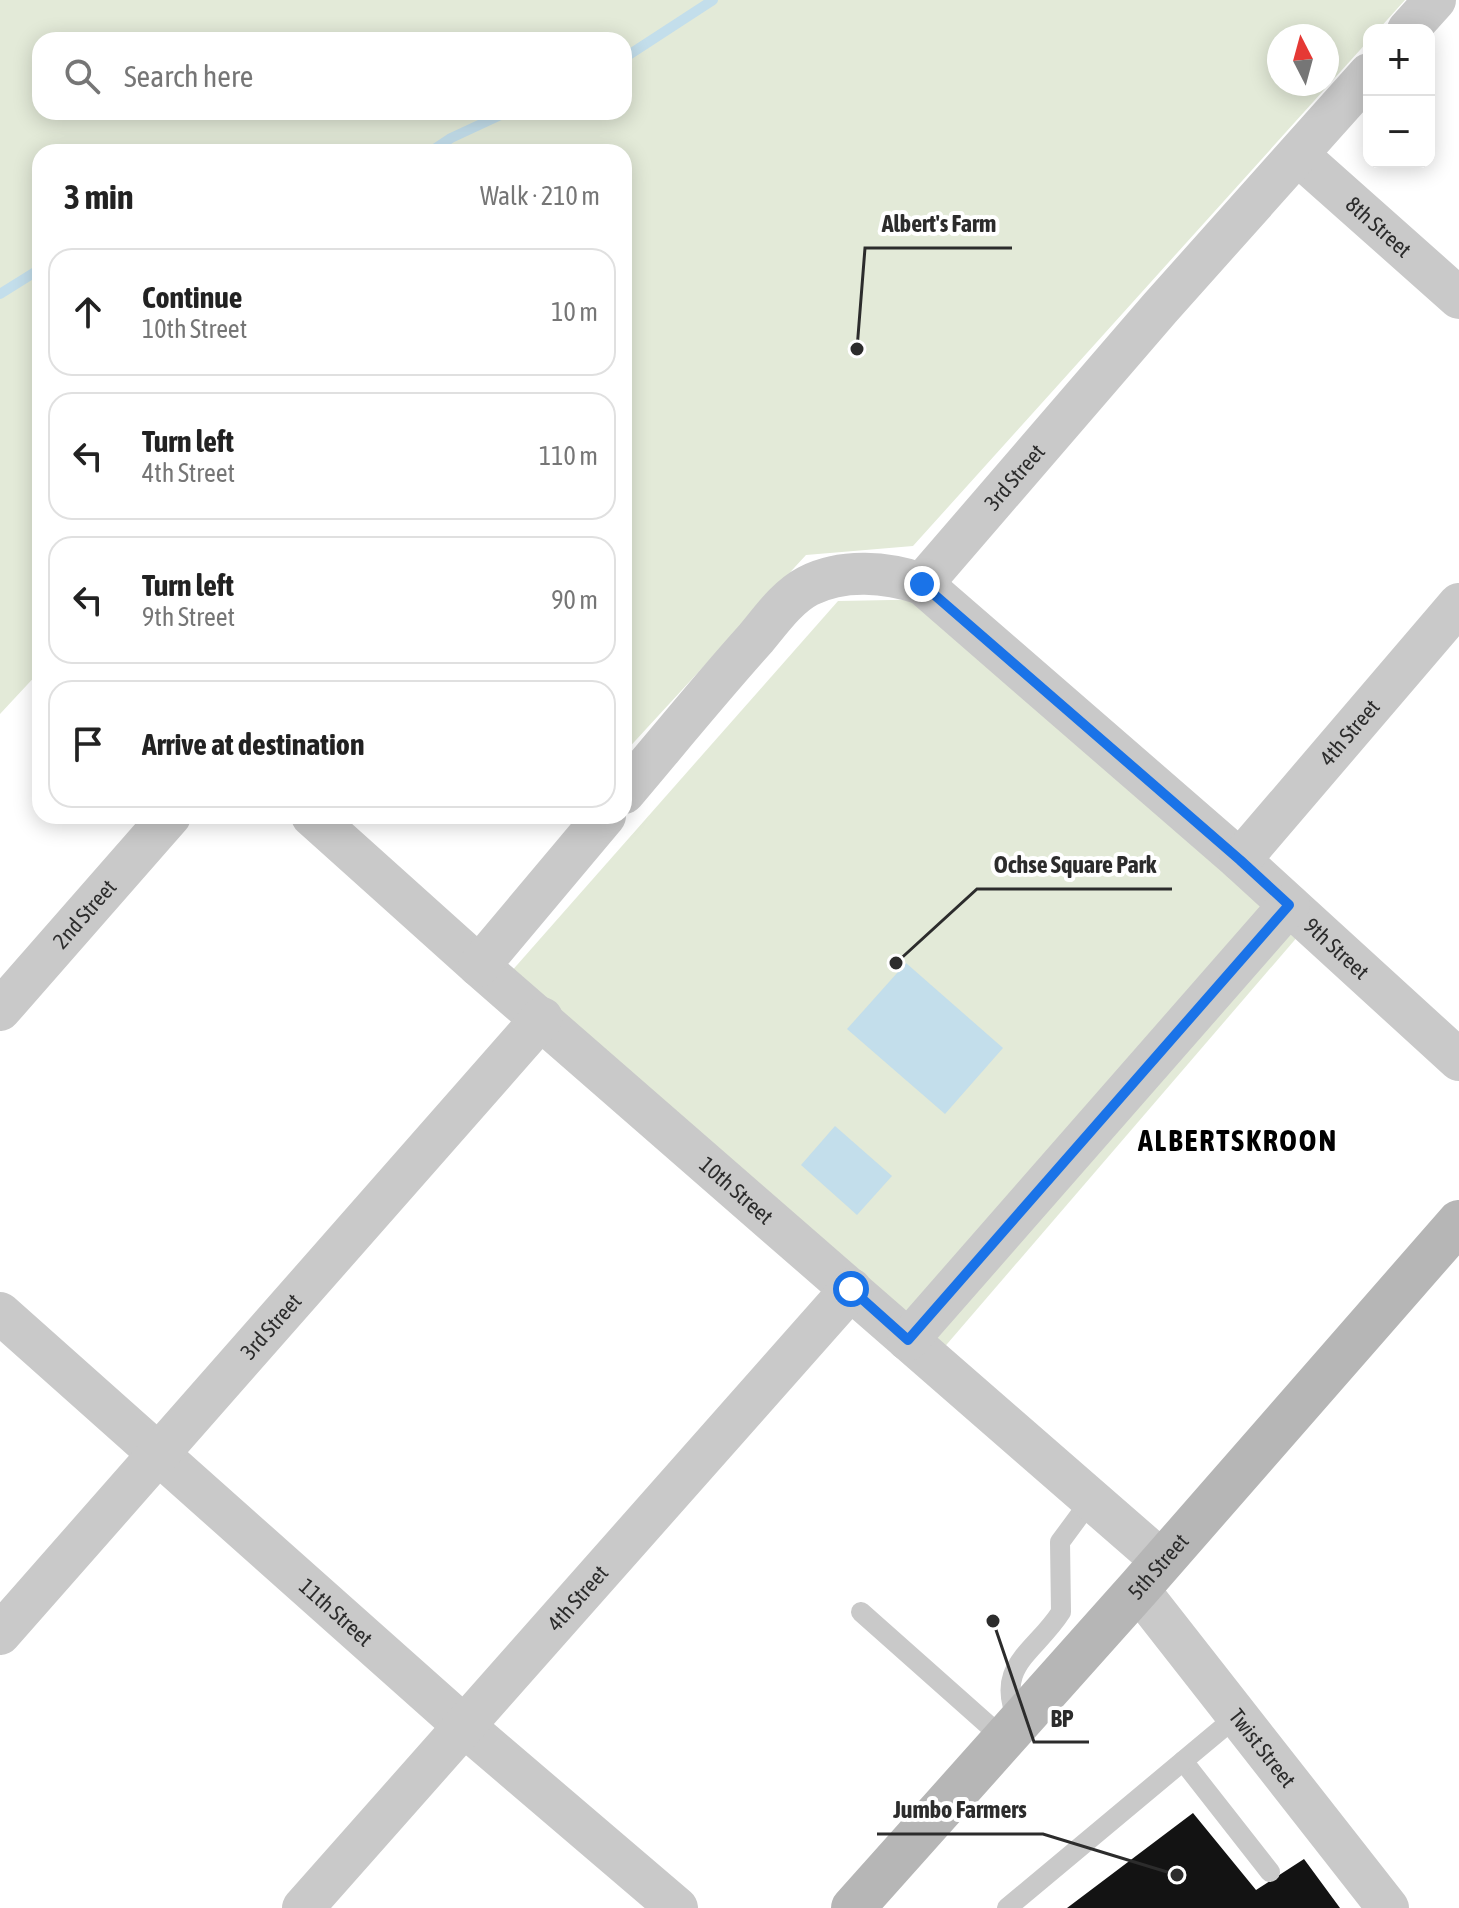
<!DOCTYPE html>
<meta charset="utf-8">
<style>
body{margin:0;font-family:"Asap Condensed",sans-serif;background:#f6f6f6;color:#222}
.controls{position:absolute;right:24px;top:24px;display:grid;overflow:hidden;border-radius:16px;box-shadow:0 4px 20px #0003}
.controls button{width:72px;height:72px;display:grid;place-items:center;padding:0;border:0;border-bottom:2px solid #e0e0e0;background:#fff;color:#222;font:40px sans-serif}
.compass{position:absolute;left:1267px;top:24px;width:72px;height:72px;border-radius:50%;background:#fff;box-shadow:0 4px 20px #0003;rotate:354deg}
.stop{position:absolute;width:24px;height:24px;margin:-18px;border:6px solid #1a73e8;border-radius:50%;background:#fff}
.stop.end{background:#1a73e8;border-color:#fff;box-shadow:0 2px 8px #0008}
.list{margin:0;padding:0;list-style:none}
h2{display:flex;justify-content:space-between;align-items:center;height:104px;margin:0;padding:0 32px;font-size:34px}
h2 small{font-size:26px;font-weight:400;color:#767676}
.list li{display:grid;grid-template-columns:52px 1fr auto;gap:24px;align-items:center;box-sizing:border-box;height:128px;margin:0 16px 16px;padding:0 16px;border:2px solid #e0e0e0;border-radius:24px}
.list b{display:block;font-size:30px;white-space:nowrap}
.list p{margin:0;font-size:26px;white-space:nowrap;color:#767676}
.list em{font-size:26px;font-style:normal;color:#767676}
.icon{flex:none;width:44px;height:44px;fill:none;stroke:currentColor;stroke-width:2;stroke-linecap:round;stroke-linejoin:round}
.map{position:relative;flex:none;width:1459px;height:1908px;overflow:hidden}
.search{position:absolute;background:#fff;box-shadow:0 4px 20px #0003;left:32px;top:32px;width:600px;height:88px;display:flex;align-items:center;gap:20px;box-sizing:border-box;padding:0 28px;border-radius:24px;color:#767676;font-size:30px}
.panel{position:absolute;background:#fff;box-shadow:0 4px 20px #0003;left:32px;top:144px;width:600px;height:680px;border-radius:24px}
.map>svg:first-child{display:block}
</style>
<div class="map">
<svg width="1459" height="1908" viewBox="0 0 1459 1908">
<rect width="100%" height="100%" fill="#fff"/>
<g fill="#e3ead8" fill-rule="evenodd">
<path d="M0,0H1405L1378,30H1369V40L913,546L806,555L624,753V152H40V671L0,714ZM1279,36H1327V84H1279ZM40,40H624V112H40Z"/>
<polygon points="945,599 1305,928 923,1372 487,999 838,601"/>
</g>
<g fill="#c3deeb">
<polygon points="906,963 1003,1048 945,1114 847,1029"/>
<polygon points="835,1126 892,1176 857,1215 801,1165"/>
</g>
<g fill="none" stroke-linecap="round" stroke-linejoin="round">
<g stroke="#c3deeb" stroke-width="10">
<polyline points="624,58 713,0"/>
<polyline points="430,152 451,138 507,112"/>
<polyline points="0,294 40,269"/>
</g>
</g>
<polygon fill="#131313" points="1193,1813 1256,1890 1304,1859 1340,1908 1067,1908"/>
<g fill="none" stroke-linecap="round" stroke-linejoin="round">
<g stroke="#c9c9c9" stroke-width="20">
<polyline points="861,1612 1004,1739"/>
<path d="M1019,1723C992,1666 1035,1653 1061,1612L1060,1542L1091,1500"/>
<polyline points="1183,1761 1270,1872"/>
<polyline points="1007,1908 1237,1716"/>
</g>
<g stroke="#c9c9c9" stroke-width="42">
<polyline points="1408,30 1435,0"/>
<path id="s1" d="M1298,155L1459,298"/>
<path id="s2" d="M922,584L1240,860L1459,1060"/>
<path id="s3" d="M624,793C668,741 711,688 756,638C771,620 787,597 808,586C843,568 887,572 922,584L1160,308L1369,74"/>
<path id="s4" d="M312,816L479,966L1162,1561"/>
<path id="s5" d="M1240,860L1459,604"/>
<polyline points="479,966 605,816"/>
<path id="s6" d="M0,1010L170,816"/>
<path id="s7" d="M0,1313L464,1726L677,1908"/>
<polyline points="908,1340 1289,905"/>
<path id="s8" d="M1138,1589L1388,1908"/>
<path id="s9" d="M0,1634L542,1018"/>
<path id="s10" d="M303,1908L851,1289"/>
</g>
<path stroke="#b6b6b6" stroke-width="44" id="s11" d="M853,1908L1138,1589L1459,1222"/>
</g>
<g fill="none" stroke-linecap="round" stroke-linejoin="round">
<polyline stroke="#1a73e8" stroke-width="10" points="851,1289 908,1340 1289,905 1240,860 922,584"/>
</g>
<g text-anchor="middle" stroke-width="8" stroke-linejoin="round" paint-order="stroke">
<g font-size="22" fill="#2c2c2c" stroke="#fff">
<text dy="8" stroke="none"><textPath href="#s1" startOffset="108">8th Street</textPath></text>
<text dy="8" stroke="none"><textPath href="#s3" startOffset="536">3rd Street</textPath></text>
<text dy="8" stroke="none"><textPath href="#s5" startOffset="168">4th Street</textPath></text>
<text dy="8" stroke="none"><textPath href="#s6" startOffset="128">2nd Street</textPath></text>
<text dy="8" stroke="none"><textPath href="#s2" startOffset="552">9th Street</textPath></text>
<text dy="8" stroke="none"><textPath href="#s4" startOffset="566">10th Street</textPath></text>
<text dy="8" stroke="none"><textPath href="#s9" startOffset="410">3rd Street</textPath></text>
<text dy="8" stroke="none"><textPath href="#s11" startOffset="458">5th Street</textPath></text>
<text dy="8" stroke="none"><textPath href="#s10" startOffset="414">4th Street</textPath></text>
<text dy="8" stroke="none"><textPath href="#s7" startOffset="450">11th Street</textPath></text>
<text dy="8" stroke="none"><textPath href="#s8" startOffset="202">Twist Street</textPath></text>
</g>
<g font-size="30" font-weight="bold" letter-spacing="2" fill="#000" stroke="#fff">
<text x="1238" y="1151">ALBERTSKROON</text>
</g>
</g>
<path fill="none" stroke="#2c2c2c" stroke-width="3" d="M857 349L865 248H1012M896 963L977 889H1172M993 1621L1034 1742H1089M1177 1875L1043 1834H877"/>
<g fill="#2c2c2c" stroke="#fff" stroke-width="3">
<circle cx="857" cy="349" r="8"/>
<circle cx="896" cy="963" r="8"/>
<circle cx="993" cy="1621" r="8"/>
<circle cx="1177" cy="1875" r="8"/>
</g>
<g font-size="24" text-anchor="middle" font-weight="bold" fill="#2c2c2c" stroke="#fff" stroke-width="8" stroke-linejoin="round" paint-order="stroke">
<text x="939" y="232">Albert's Farm</text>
<text x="1075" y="873">Ochse Square Park</text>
<text x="1062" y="1727">BP</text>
<text x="960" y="1818">Jumbo Farmers</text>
</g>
</svg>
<div class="controls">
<button>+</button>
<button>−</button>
</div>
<svg class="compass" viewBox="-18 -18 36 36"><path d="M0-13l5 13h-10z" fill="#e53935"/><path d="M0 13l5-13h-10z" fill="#767676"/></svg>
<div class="stop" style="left:851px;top:1289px"></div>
<div class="stop end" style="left:922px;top:584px"></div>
<div class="search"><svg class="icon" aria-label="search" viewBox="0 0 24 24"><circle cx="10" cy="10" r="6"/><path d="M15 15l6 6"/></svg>Search here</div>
<section class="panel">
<h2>3 min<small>Walk · 210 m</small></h2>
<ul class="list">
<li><svg class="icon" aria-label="ahead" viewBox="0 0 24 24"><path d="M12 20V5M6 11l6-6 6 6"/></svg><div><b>Continue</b><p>10th Street</p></div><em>10 m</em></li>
<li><svg class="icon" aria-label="left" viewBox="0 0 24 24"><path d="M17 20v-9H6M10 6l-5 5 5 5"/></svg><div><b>Turn left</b><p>4th Street</p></div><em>110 m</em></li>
<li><svg class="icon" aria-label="left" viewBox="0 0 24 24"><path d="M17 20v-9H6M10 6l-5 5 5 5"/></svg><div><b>Turn left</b><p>9th Street</p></div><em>90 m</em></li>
<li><svg class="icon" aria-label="arrive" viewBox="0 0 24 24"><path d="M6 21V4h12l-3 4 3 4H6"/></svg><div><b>Arrive at destination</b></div></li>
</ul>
</section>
</div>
